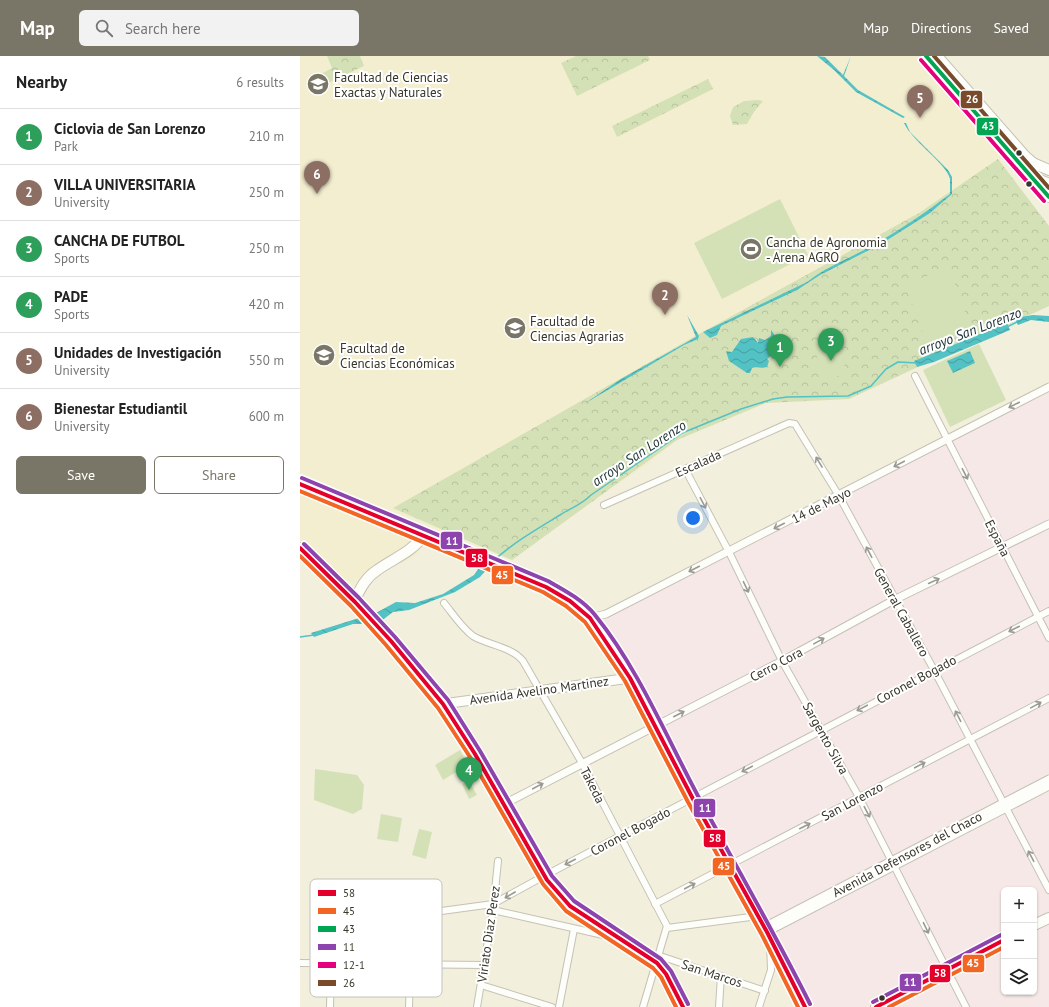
<!DOCTYPE html>
<meta charset="utf-8">
<style>
body{margin:0;font-family:"PT Sans",sans-serif;background:#f2f2f2;color:#222}
.controls{position:absolute;right:12px;bottom:12px;display:grid;overflow:hidden;border-radius:6px;box-shadow:0 1px 3px #0004}
.controls button{width:36px;height:36px;display:grid;place-items:center;padding:0;border:0;border-bottom:1px solid #e0e0e0;background:#fff;color:#222;font:20px sans-serif}
.you{position:absolute;left:393px;top:462px;width:14px;height:14px;margin:-10px;border:3px solid #fff;border-radius:50%;background:#1a73e8;box-shadow:0 0 0 6px #1a73e833}
.badge{display:grid;place-items:center;width:26px;height:26px;border-radius:50%;background:#797668;color:#fff;font-size:13px;font-weight:700}
.pin{position:absolute;translate:-50% -33px;filter:drop-shadow(0 1px 2px #0008)}
.pin::after{content:'';position:absolute;top:21px;width:14px;height:12px;background:inherit;clip-path:polygon(0 0,100% 0,50% 100%)}
.list{margin:0;padding:0;list-style:none}
h2{display:flex;justify-content:space-between;align-items:center;height:52px;margin:0;padding:0 16px;font-size:17px}
h2 small{font-size:13px;font-weight:400;color:#767676}
.list li{display:grid;grid-template-columns:26px 1fr auto;gap:12px;align-items:center;box-sizing:border-box;height:56px;padding:0 16px;border-top:1px solid #e0e0e0}
.list b{display:block;font-size:15px;white-space:nowrap}
.list p{margin:0;font-size:13px;white-space:nowrap;color:#767676}
.list em{font-size:13px;font-style:normal;color:#767676}
.actions{display:flex;gap:8px;padding:12px 16px}
.actions a{flex:1;padding:9px 0;border:1px solid #797668;border-radius:6px;text-align:center;font-size:14px;color:#797668}
.actions .main{background:#797668;color:#fff}
.icon{flex:none;width:22px;height:22px;fill:none;stroke:currentColor;stroke-width:2;stroke-linecap:round;stroke-linejoin:round}
.map{position:relative;flex:none;width:749px;height:951px;overflow:hidden}
header{display:flex;align-items:center;gap:24px;box-sizing:border-box;height:56px;padding:0 20px;background:#797668;color:#fff}
header strong{font-size:19px}
nav{display:flex;gap:22px;margin-inline-start:auto;font-size:14px}
.search{width:280px;height:36px;background:#f2f2f2;display:flex;align-items:center;gap:10px;box-sizing:border-box;padding:0 14px;border-radius:6px;color:#767676;font-size:15px}
main{display:flex}
aside{flex:1;background:#fff}
.map>svg:first-child{display:block}
</style>
<header>
<strong>Map</strong>
<div class="search"><svg class="icon" aria-label="search" viewBox="0 0 24 24"><circle cx="10" cy="10" r="6"/><path d="M15 15l6 6"/></svg>Search here</div>
<nav><a>Map</a><a>Directions</a><a>Saved</a></nav>
</header>
<main>
<aside>
<h2>Nearby<small>6 results</small></h2>
<ul class="list">
<li><span class="badge" style="background:#2e9e5b">1</span><div><b>Ciclovia de San Lorenzo</b><p>Park</p></div><em>210 m</em></li>
<li><span class="badge" style="background:#8d6e63">2</span><div><b>VILLA UNIVERSITARIA</b><p>University</p></div><em>250 m</em></li>
<li><span class="badge" style="background:#2e9e5b">3</span><div><b>CANCHA DE FUTBOL</b><p>Sports</p></div><em>250 m</em></li>
<li><span class="badge" style="background:#2e9e5b">4</span><div><b>PADE</b><p>Sports</p></div><em>420 m</em></li>
<li><span class="badge" style="background:#8d6e63">5</span><div><b>Unidades de Investigación</b><p>University</p></div><em>550 m</em></li>
<li><span class="badge" style="background:#8d6e63">6</span><div><b>Bienestar Estudiantil</b><p>University</p></div><em>600 m</em></li>
</ul>
<div class="actions"><a class="main">Save</a><a>Share</a></div>
</aside>
<div class="map">
<svg width="749" height="951" viewBox="0 0 749 951">
<defs>
<pattern id="park-crowns" width="20" height="18" patternUnits="userSpaceOnUse"><rect width="20" height="18" fill="#d4e1b6"/><path d="M2 6a3 3 0 1 1 6 0M12 15a3 3 0 1 1 6 0" fill="none" stroke="#b7c29c"/></pattern>
<pattern id="water-waves" width="16" height="10" patternUnits="userSpaceOnUse"><rect width="16" height="10" fill="#53c2c4"/><path d="M0 5q4-4 8 0t8 0" fill="none" stroke="#469e9f"/></pattern>
</defs>
<rect width="100%" height="100%" fill="#f3efdd"/>
<path fill="#f6e8e6" fill-rule="evenodd" d="M749,330V951H503L293,563ZM704,834H734V936H704Z"/>
<g fill="#f4eed0">
<polygon points="0,0 620,0 682,74 702,101 700,103 717,128 749,170 749,250 549,343 466,347 377,384 348,408 262,466 212,504 0,417"/>
<polygon points="0,433 115,482 120,492 118,498 113,502 56,527 46,527 0,485"/>
</g>
<g fill="url(#park-crowns)">
<polygon points="27,0 60,0 64,10 24,29 19,19 32,12"/>
<polygon points="276,0 348,0 350,4 277,40 261,7"/>
<polygon points="408,23 413,33 317,81 312,70"/>
<polygon points="458,44 463,45 454,56 447,68 433,69 430,60 433,51 444,45"/>
<polygon points="698,103 749,170 749,250 549,343 466,347 377,384 212,504 93,452 399,278 619,157"/>
</g>
<g fill="#d4e1b6">
<polygon points="480,143 508,199 422,243 394,187"/>
<polygon points="649,212 671,272 627,288 605,228"/>
<polygon points="537,287 547,317 524,324 515,294"/>
<polygon points="679,288 706,344 650,371 623,314"/>
<polygon points="160,694 168,709 143,724 135,709"/>
<polygon points="15,713 57,719 64,729 62,753 53,758 14,744"/>
<polygon points="169,725 177,739 169,743 162,728"/>
<polygon points="81,758 102,762 98,786 77,783"/>
<polygon points="119,773 132,776 126,803 112,799"/>
</g>
<g fill="url(#water-waves)">
<polygon points="517,0 525,1 543,19 551,0 544,20 558,34 605,61 603,62 556,36 534,14"/>
<path d="M604,67H606L610,76L648,114L652,121V138L630,157L581,188L520,219L497,234L427,267L421,270L417,279L410,282L403,276L507,226C527,210 551,202 573,189C600,174 625,157 650,138C650,133 650,127 650,123C647,108 612,85 604,67Z"/>
<polygon points="387,259 399,280 398,283 384,289 284,348 321,323 396,281"/>
<polygon points="733,259 749,260 749,266 731,264 718,269 714,262"/>
<polygon points="707,267 710,274 634,306 617,311 614,305"/>
<path d="M471,274L476,281V287H482L481,293L474,295L471,300L467,303L469,305L467,311C461,313 457,310 452,312L450,317H447L429,305L426,295L432,296L441,283L453,281L458,287L459,282L465,284L471,280Z"/>
<polygon points="670,295 675,307 653,317 647,305"/>
<polygon points="181,509 188,512 180,521 155,536 109,554 93,556 80,566 74,558 96,546 115,547 143,538 174,519"/>
<polygon points="59,562 62,568 53,568 14,581 11,577"/>
</g>
<g fill="none" stroke-linecap="round" stroke-linejoin="round">
<g stroke="#53c2c4" stroke-width="1.5">
<polyline points="707,271 717,266"/>
<path d="M193,505C213,487 237,473 260,459C271,452 281,449 291,439L382,377L441,353L473,343L487,341L548,340L571,330L586,313L598,306L617,307"/>
<polyline points="60,567 67,564"/>
<polyline points="0,581 14,579"/>
</g>
<g stroke="#c5c2b4" stroke-width="8">
<g id="minor">
<polyline points="615,320 749,582"/>
<polyline points="385,413 429,496 482,605 559,741 666,951"/>
<polyline points="304,449 489,367 495,368 539,440 634,614 749,834"/>
<path d="M144,547C153,558 162,572 173,580C188,589 212,591 223,605L282,707L367,870L343,951"/>
<polyline points="355,848 749,642"/>
<polyline points="193,854 312,881"/>
<polyline points="20,861 112,859 193,848 244,820 749,555"/>
<polyline points="367,872 458,860"/>
<polyline points="360,900 465,935"/>
<polyline points="0,907 184,909"/>
<polyline points="181,929 252,951"/>
<polyline points="30,951 31,907"/>
<polyline points="109,951 112,859"/>
<polyline points="177,951 193,854 198,805"/>
<polyline points="259,951 274,873"/>
<polyline points="419,951 421,920"/>
<polyline points="459,951 471,914 470,887"/>
</g>
</g>
<g stroke="#c5c2b4" stroke-width="9">
<g id="tertiary">
<polyline points="733,120 749,126"/>
<polyline points="290,562 306,558 749,331"/>
<polyline points="204,748 482,605 594,544 749,468"/>
<polyline points="464,871 749,723"/>
<polyline points="467,876 749,730"/>
</g>
</g>
<g stroke="#c5c2b4" stroke-width="11">
<polyline id="primary" points="143,648 330,622"/>
</g>
<g stroke="#c5c2b4" stroke-width="12">
<g id="trunk">
<polyline points="626,0 749,141"/>
<polyline points="637,0 725,100 733,107 749,114"/>
<path d="M0,428L246,531C263,540 277,549 290,562L330,622L393,743L467,876L505,951"/>
<polyline points="0,492 55,546 91,585 143,648 175,698 247,824 270,850 357,907 366,918 383,951"/>
<path d="M54,545C60,534 65,522 76,515C92,503 111,497 123,480"/>
<polyline points="734,869 749,862"/>
<polyline points="576,951 704,884"/>
</g>
</g>
<use href="#minor" stroke="#fdfdfa" stroke-width="6"/>
<use href="#tertiary" stroke="#fdfdfa" stroke-width="7"/>
<use href="#primary" stroke="#fdfdfa" stroke-width="9"/>
<use href="#trunk" stroke="#fdfdfa" stroke-width="10"/>
<g stroke="#fff" stroke-width="7">
<g id="bus-1">
<polyline points="0,428 246,531 270,545 290,562 330,622 393,743 467,876 505,951"/>
<polyline points="0,492 55,546 91,585 143,648 175,698 247,824 270,850 357,907 366,918 383,951"/>
<polyline points="576,951 704,884"/>
</g>
</g>
<g stroke="#fff" stroke-width="7">
<g id="bus-2">
<polyline points="0,435 243,536 266,550 285,566 325,625 388,746 462,879 498,951"/>
<polyline points="0,500 51,550 86,589 138,652 170,701 243,828 266,855 353,912 361,921 376,951"/>
<polyline points="589,951 704,891"/>
</g>
</g>
<g stroke="#fff" stroke-width="7">
<polyline id="bus-3" points="626,0 749,141"/>
</g>
<g stroke="#fff" stroke-width="7">
<g id="bus-4">
<path d="M2,422L248,525C264,534 283,544 295,559C338,612 366,680 398,740C436,810 475,878 510,948"/>
<polyline points="4,488 59,542 95,581 148,644 180,695 252,820 274,845 361,903 371,915 388,948"/>
<polyline points="573,946 701,879"/>
</g>
</g>
<g stroke="#fff" stroke-width="7">
<polyline id="bus-5" points="621,4 744,145"/>
</g>
<g stroke="#fff" stroke-width="7">
<polyline id="bus-6" points="634,0 749,132"/>
</g>
<use href="#bus-1" stroke="#e4002b" stroke-width="4"/>
<use href="#bus-2" stroke="#f26522" stroke-width="4"/>
<use href="#bus-3" stroke="#00a651" stroke-width="4"/>
<use href="#bus-4" stroke="#8e44ad" stroke-width="4"/>
<use href="#bus-5" stroke="#e5007d" stroke-width="4"/>
<use href="#bus-6" stroke="#7a4b2a" stroke-width="4"/>
</g>
<defs><path id="oneway-shaft" d="M-6 0H5M1.5-3L5.5 0L1.5 3" fill="none" stroke-width="1.6" stroke-linecap="round" stroke-linejoin="round"/></defs>
<g stroke="#9a9992">
<use href="#oneway-shaft" transform="translate(714 349) rotate(153)"/>
<use href="#oneway-shaft" transform="translate(519 406) rotate(-121)"/>
<use href="#oneway-shaft" transform="translate(599 408) rotate(152)"/>
<use href="#oneway-shaft" transform="translate(665 418) rotate(63)"/>
<use href="#oneway-shaft" transform="translate(403 447) rotate(62)"/>
<use href="#oneway-shaft" transform="translate(479 470) rotate(153)"/>
<use href="#oneway-shaft" transform="translate(569 496) rotate(-118)"/>
<use href="#oneway-shaft" transform="translate(394 513) rotate(153)"/>
<use href="#oneway-shaft" transform="translate(634 525) rotate(-25)"/>
<use href="#oneway-shaft" transform="translate(446 531) rotate(64)"/>
<use href="#oneway-shaft" transform="translate(714 573) rotate(153)"/>
<use href="#oneway-shaft" transform="translate(519 585) rotate(-29)"/>
<use href="#oneway-shaft" transform="translate(736 649) rotate(-29)"/>
<use href="#oneway-shaft" transform="translate(562 652) rotate(152)"/>
<use href="#oneway-shaft" transform="translate(379 658) rotate(-27)"/>
<use href="#oneway-shaft" transform="translate(658 660) rotate(-117)"/>
<use href="#oneway-shaft" transform="translate(620 709) rotate(-28)"/>
<use href="#oneway-shaft" transform="translate(447 713) rotate(152)"/>
<use href="#oneway-shaft" transform="translate(238 730) rotate(-28)"/>
<use href="#oneway-shaft" transform="translate(567 756) rotate(62)"/>
<use href="#oneway-shaft" transform="translate(505 770) rotate(-27)"/>
<use href="#oneway-shaft" transform="translate(731 800) rotate(-118)"/>
<use href="#oneway-shaft" transform="translate(270 806) rotate(153)"/>
<use href="#oneway-shaft" transform="translate(390 830) rotate(-28)"/>
<use href="#oneway-shaft" transform="translate(210 839) rotate(150)"/>
<use href="#oneway-shaft" transform="translate(626 872) rotate(64)"/>
</g>
<defs>
<g id="university-disc" transform="scale(1.15)"><circle r="9.5" fill="#797668" stroke="#fff"/><path d="M0-5L7-2L0 1L-7-2ZM-4 1L0 2.5L4 1V4Q0 6-4 4Z" fill="#fff"/></g>
<g id="stadium-disc" transform="scale(1.15)"><circle r="9.5" fill="#797668" stroke="#fff"/><path d="M0-5a6.5 5 0 1 0 0 10a6.5 5 0 1 0 0-10ZM-3.5-1.8h7v3.6h-7Z" fill="#fff"/></g>
</defs>
<g fill-rule="evenodd">
<use href="#university-disc" x="18" y="28"/>
<use href="#stadium-disc" x="451" y="193"/>
<use href="#university-disc" x="215" y="272"/>
<use href="#university-disc" x="24" y="299"/>
</g>
<g fill="#373529" stroke="#fff" stroke-width="1.5">
<circle cx="719" cy="97" r="3.5"/>
<circle cx="729" cy="128" r="3.5"/>
<circle cx="582" cy="942" r="3.5"/>
</g>
<g text-anchor="middle" stroke-width="4" stroke-linejoin="round" paint-order="stroke">
<g font-size="13" fill="#373529" stroke="#fff" text-anchor="start">
<text x="34" y="26">Facultad de Ciencias<tspan x="34" dy="15">Exactas y Naturales</tspan></text>
<text x="466" y="191">Cancha de Agronomia<tspan x="466" dy="15">- Arena AGRO</tspan></text>
<text x="230" y="270">Facultad de<tspan x="230" dy="15">Ciencias Agrarias</tspan></text>
<text x="40" y="297">Facultad de<tspan x="40" dy="15">Ciencias Económicas</tspan></text>
</g>
<g font-size="13" fill="#373529" stroke="#fff">
<text transform="translate(398 407) rotate(-24)" y="5">Escalada</text>
<text transform="translate(521 449) rotate(-27)" y="5">14 de Mayo</text>
<text transform="translate(698 482) rotate(63)" y="5">España</text>
<text transform="translate(602 556) rotate(61)" y="5">General Caballero</text>
<text transform="translate(476 608) rotate(-28)" y="5">Cerro Cora</text>
<text transform="translate(616 623) rotate(-28)" y="5">Coronel Bogado</text>
<text transform="translate(239 634) rotate(-8)" y="5">Avenida Avelino Martinez</text>
<text transform="translate(526 682) rotate(61)" y="5">Sargento Silva</text>
<text transform="translate(293 729) rotate(63)" y="5">Takeda</text>
<text transform="translate(552 745) rotate(-28)" y="5">San Lorenzo</text>
<text transform="translate(330 775) rotate(-28)" y="5">Coronel Bogado</text>
<text transform="translate(607 798) rotate(-28)" y="5">Avenida Defensores del Chaco</text>
<text transform="translate(188 878) rotate(-82)" y="5">Viriato Diaz Perez</text>
<text transform="translate(412 917) rotate(18)" y="5">San Marcos</text>
</g>
<g font-size="14" font-style="italic" fill="#1b3133" stroke="#fff">
<text transform="translate(670 275) rotate(-21)" y="5">arroyo San Lorenzo</text>
<text transform="translate(339 397) rotate(-33)" y="5">arroyo San Lorenzo</text>
</g>
</g>
<rect x="10" y="823" width="132" height="118" rx="6" fill="#fff" stroke="#c3c2bf" stroke-width="1"/>
<rect x="18" y="834" width="18" height="6" fill="#e4002b"/>
<rect x="18" y="852" width="18" height="6" fill="#f26522"/>
<rect x="18" y="870" width="18" height="6" fill="#00a651"/>
<rect x="18" y="888" width="18" height="6" fill="#8e44ad"/>
<rect x="18" y="906" width="18" height="6" fill="#e5007d"/>
<rect x="18" y="924" width="18" height="6" fill="#7a4b2a"/>
<g font-size="11" fill="#373529">
<text x="43" y="841">58</text>
<text x="43" y="859">45</text>
<text x="43" y="877">43</text>
<text x="43" y="895">11</text>
<text x="43" y="913">12-1</text>
<text x="43" y="931">26</text>
</g>
<g stroke="#fff" stroke-width="1.5">
<rect x="660" y="34" width="23" height="19" rx="4" fill="#7a4b2a"/>
<rect x="676" y="61" width="23" height="19" rx="4" fill="#00a651"/>
<rect x="140" y="475" width="23" height="19" rx="4" fill="#8e44ad"/>
<rect x="165" y="492" width="23" height="20" rx="4" fill="#e4002b"/>
<rect x="191" y="509" width="23" height="20" rx="4" fill="#f26522"/>
<rect x="393" y="742" width="23" height="20" rx="4" fill="#8e44ad"/>
<rect x="403" y="773" width="23" height="19" rx="4" fill="#e4002b"/>
<rect x="412" y="801" width="23" height="19" rx="4" fill="#f26522"/>
<rect x="662" y="898" width="23" height="19" rx="4" fill="#f26522"/>
<rect x="629" y="908" width="22" height="19" rx="4" fill="#e4002b"/>
<rect x="599" y="917" width="23" height="19" rx="4" fill="#8e44ad"/>
</g>
<g font-size="11" text-anchor="middle" font-weight="bold" fill="#fff">
<text x="672" y="47">26</text>
<text x="688" y="74">43</text>
<text x="152" y="489">11</text>
<text x="177" y="506">58</text>
<text x="202" y="523">45</text>
<text x="405" y="756">11</text>
<text x="415" y="786">58</text>
<text x="424" y="814">45</text>
<text x="673" y="911">45</text>
<text x="640" y="921">58</text>
<text x="610" y="930">11</text>
</g>
</svg>
<div class="controls">
<button>+</button>
<button>−</button>
<button><svg class="icon" aria-label="layers" viewBox="0 0 24 24"><path d="M12 4l9 5-9 5-9-5zM3 14l9 5 9-5"/></svg></button>
</div>
<div class="you"></div>
<div class="pin badge" style="left:480px;top:311px;background:#2e9e5b">1</div>
<div class="pin badge" style="left:365px;top:259px;background:#8d6e63">2</div>
<div class="pin badge" style="left:531px;top:305px;background:#2e9e5b">3</div>
<div class="pin badge" style="left:169px;top:734px;background:#2e9e5b">4</div>
<div class="pin badge" style="left:620px;top:62px;background:#8d6e63">5</div>
<div class="pin badge" style="left:17px;top:138px;background:#8d6e63">6</div>
</div>
</main>
